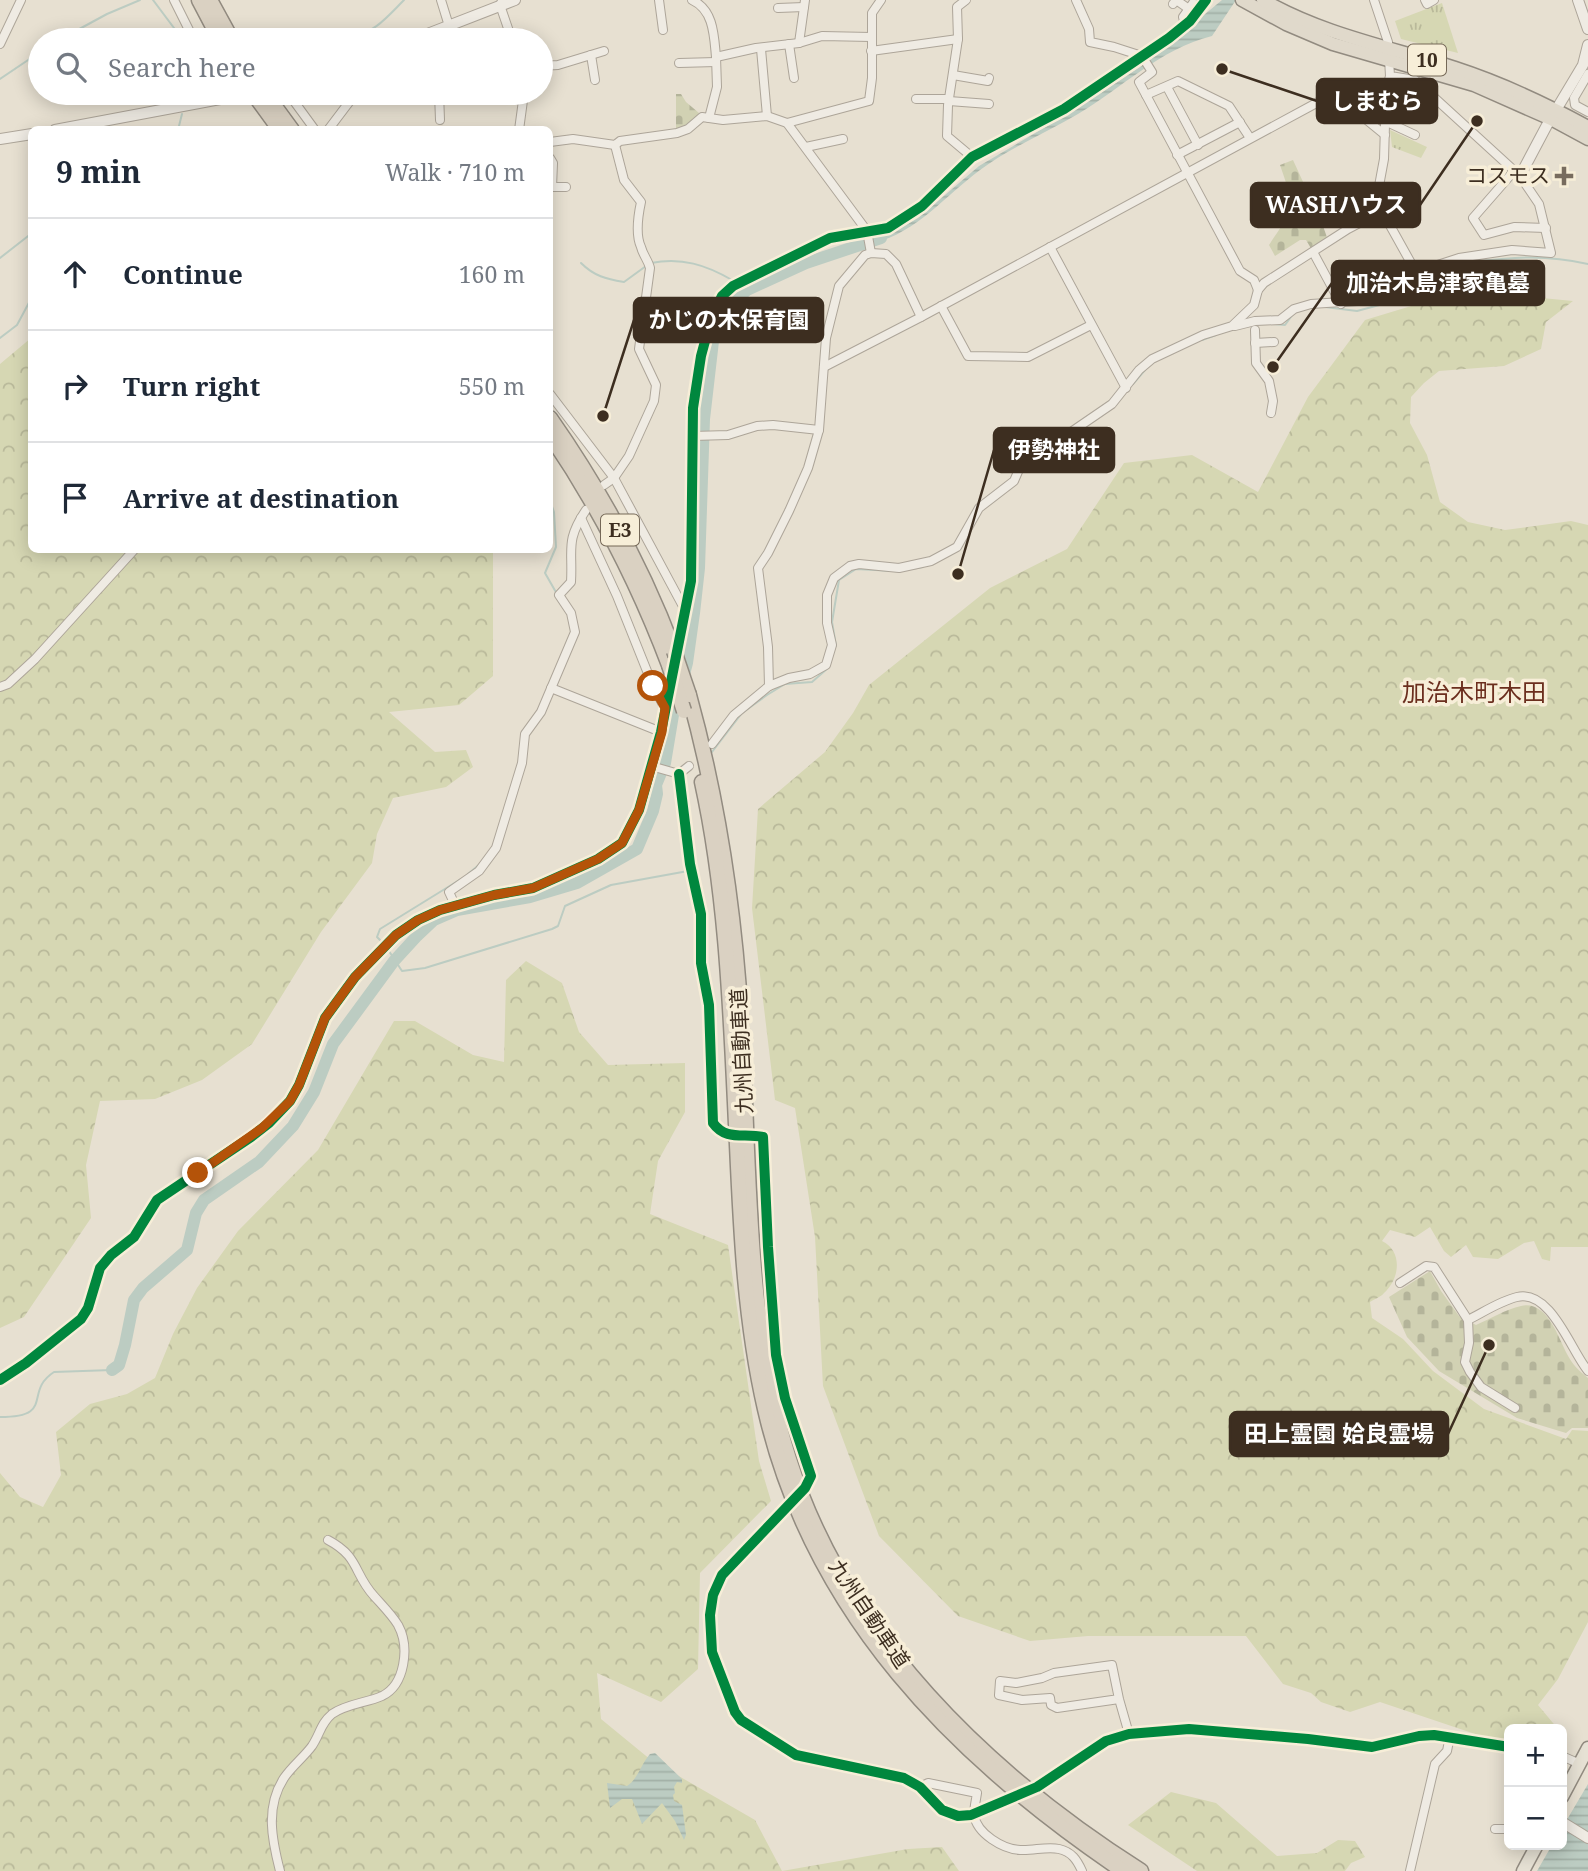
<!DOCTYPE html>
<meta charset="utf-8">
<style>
body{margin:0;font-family:"Noto Serif","Noto Sans JP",serif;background:#f6f6f7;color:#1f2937}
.controls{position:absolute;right:21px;bottom:21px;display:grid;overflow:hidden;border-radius:10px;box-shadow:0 4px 18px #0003}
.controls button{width:63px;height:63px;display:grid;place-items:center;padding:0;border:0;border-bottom:2px solid #e0e1e3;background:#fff;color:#1f2937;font:35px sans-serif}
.stop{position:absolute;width:21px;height:21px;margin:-16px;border:5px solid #b45309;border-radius:50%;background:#fff}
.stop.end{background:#b45309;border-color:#fff;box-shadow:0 2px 7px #0008}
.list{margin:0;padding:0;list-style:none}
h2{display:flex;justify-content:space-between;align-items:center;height:91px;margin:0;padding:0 28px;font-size:30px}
h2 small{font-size:23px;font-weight:400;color:#747a83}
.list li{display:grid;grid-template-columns:46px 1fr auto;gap:21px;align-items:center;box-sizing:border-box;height:112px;padding:0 28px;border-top:2px solid #e0e1e3}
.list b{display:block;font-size:26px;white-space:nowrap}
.list em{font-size:23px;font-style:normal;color:#747a83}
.icon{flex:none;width:38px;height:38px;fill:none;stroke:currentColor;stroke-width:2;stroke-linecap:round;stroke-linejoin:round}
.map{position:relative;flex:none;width:1588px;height:1871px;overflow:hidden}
.search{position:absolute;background:#fff;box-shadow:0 4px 18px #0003;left:28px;top:28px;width:525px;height:77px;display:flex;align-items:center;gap:18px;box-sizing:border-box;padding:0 24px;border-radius:38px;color:#747a83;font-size:26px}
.panel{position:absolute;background:#fff;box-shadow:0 4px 18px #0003;left:28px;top:126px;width:525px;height:427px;border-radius:10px}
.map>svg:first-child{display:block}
</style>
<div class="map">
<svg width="1588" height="1871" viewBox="0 0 1588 1871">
<defs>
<pattern id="forest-crowns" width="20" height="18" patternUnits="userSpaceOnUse" patternTransform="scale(1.75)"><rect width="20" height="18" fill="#d6d7b3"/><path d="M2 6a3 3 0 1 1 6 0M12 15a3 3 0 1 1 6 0" fill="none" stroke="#b9b99a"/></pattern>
<pattern id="cemetery-stones" width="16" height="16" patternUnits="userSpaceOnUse" patternTransform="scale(1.75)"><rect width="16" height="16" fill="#d1d1b3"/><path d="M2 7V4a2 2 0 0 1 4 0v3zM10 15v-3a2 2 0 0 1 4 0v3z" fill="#b4b49a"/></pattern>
<pattern id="park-tufts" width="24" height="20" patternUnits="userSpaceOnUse" patternTransform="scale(1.75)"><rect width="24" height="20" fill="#d6d7b3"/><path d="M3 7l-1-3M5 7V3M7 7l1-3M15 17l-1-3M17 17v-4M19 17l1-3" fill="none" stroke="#b9b99a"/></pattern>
<pattern id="water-rules" width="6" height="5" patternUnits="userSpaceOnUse" patternTransform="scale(1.75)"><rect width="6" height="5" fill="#bcccc2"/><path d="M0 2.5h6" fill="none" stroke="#a2b0a6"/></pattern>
</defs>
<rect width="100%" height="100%" fill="#e7e0d1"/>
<g fill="url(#forest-crowns)">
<path d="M1491,293L1573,301L1546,322L1541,349L1504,366L1439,371L1424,383L1411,397L1410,423L1427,455L1440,502L1468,522L1505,530L1571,521L1588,525V1247H1551L1550,1261L1542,1259L1534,1241L1524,1243L1498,1259L1473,1257L1466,1245L1451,1257L1444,1251L1430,1227L1415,1237L1390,1230L1382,1241C1403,1251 1400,1279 1384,1293C1381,1297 1374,1299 1370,1302L1372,1318L1403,1339L1433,1371L1484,1409L1566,1439L1572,1430L1588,1431V1622L1558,1679L1538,1705L1558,1729H1509V1739L1484,1737L1380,1702L1350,1712L1321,1702L1311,1693L1283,1684L1246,1636H1088L1030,1641L958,1616L879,1536L823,1386L815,1237L795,1108L775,1100L752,908L758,809L825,752L853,713L869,685L990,588L1067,549L1124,463L1192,455L1258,492L1308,397L1365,320L1431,300Z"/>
<polygon points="31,338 32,550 493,550 493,676 459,705 389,712 435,752 466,750 473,767 446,787 393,798 377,834 372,863 321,932 252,1044 202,1080 155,1099 100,1101 86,1165 91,1218 24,1317 0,1328 0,364"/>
<polygon points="526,961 562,983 579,1032 608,1065 685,1063 685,1112 658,1161 650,1214 728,1245 759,1461 771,1501 700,1573 698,1669 661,1702 597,1673 601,1719 651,1760 755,1820 782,1871 908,1849 942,1847 959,1871 0,1871 0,1473 20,1497 43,1507 61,1475 56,1432 90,1404 127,1394 155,1378 173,1334 197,1288 238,1231 318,1150 394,1021 415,1021 473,1055 504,1062 506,980"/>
<polygon points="1171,1792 1216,1803 1277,1856 1317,1853 1338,1840 1355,1841 1365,1857 1351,1863 1345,1871 1197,1871 1128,1825"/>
</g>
<g fill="url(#cemetery-stones)">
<path d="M676,94H681L686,102L699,113C697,123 686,127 676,130Z"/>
<path d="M1293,160L1304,184L1310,190L1328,240L1312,250L1306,240H1300L1275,256L1269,245C1294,208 1295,208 1280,165Z"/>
<path d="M1430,1271L1441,1291L1459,1316L1476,1325C1490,1319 1506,1309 1521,1306C1547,1300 1558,1337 1567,1354C1572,1364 1579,1371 1588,1378V1428H1572L1566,1433L1517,1418L1439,1371L1407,1337L1389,1297Z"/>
</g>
<g fill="url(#park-tufts)">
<polygon points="1442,3 1458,53 1401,39 1395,21"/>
<polygon points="1390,130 1427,147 1421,158 1392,147"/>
</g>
<g fill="url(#water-rules)">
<path d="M1222,0H1236L1212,36C1160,49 1122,88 1078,114C1046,133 1009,148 980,170C945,196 917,232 874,243L873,239L892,233L918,218L979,166L1078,108L1146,63Z"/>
<path d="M655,1753L682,1779V1783L677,1782L674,1787L675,1793L673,1795L674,1801L682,1805L686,1835L684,1840L675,1821L662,1803L642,1824L632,1799H622L610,1808L607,1783L627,1786C638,1779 641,1764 650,1754Z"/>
<polygon points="1588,1784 1588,1871 1537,1871 1552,1845 1562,1845 1562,1828"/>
</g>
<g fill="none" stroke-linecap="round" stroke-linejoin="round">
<g stroke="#bcccc2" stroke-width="2">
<polyline points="153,0 183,40"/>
<polyline points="59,40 107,14 140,0"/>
<path d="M306,40C321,36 335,39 350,37C374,34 388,16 404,0"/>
<polyline points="0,79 40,52"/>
<polyline points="182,100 183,93"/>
<polyline points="178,130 182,114"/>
<polyline points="0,258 32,233"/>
<path d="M581,263C594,276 606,279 624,282L646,266"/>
<path d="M651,263C682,257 706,265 732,280"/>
<path d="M1448,265C1500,259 1536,252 1588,264"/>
<polyline points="743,286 747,290"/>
<polyline points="1325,307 1357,311 1383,304 1423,274"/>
<polyline points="1273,324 1285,325 1293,314"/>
<polyline points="0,338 17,325 32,297"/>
<polyline points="1202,340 1216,335"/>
<polyline points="1133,384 1145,370"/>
<polyline points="1052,450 1064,441"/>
<polyline points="550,501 554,512 556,547 545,573 557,594"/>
<polyline points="911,569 923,567"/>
<polyline points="836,646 832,622 839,580 856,569 895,571"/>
<polyline points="712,752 742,713 767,695 785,684 812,682 828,668"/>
<polyline points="468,874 480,864"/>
<polyline points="383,943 377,937 380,929 461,879"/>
<polyline points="387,948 402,971 425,968 552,929 558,926 565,906 611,885 688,871"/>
<path d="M0,1417C56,1417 23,1392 54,1372L112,1370"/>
</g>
<polyline stroke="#bcccc2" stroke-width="12" points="112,1370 119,1365 125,1345 134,1300 143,1288 187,1250 196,1213 204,1200 259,1162 293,1126 314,1092 333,1044 394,961 416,937 434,920 457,910 530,897 577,883 637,849 653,811 657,794 656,785 665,763 673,715 687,663 694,613 699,568 704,419 713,341 727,309 747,290 806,263 881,238"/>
<g stroke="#ada599" stroke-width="10">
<g id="minor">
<polyline points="174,0 194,40"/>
<polyline points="441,0 449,26"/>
<polyline points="659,0 663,30"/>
<path d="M692,0C714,10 714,36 716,57L756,48L799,43L822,36L871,37"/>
<polyline points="966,0 957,7 958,39 948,105 947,136 972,157"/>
<polyline points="1076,0 1089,29 1090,42 1114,47 1142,56 1152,72 1139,82 1146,95 1240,271 1254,280 1258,290"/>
<polyline points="1374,0 1388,42 1390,76 1386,91 1384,159 1379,186 1382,211 1416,272 1459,258 1512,250 1551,253 1539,204 1520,176 1415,80 1390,76"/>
<polyline points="1425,0 1427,4 1434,0"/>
<polyline points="501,3 500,5 512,40"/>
<polyline points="1173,4 1176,0 1189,9"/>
<polyline points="778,8 804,7"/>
<polyline points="1185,25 1183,17 1193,3"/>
<polyline points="799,43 805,0"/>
<polyline points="0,44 21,0"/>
<polyline points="789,44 794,78"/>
<polyline points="761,49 767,116"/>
<polyline points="871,51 958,39"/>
<polyline points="591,55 595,80"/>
<polyline points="679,63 716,62"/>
<polyline points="541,66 558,65 604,51"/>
<polyline points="1588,74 1574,98 1575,105 1588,112"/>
<polyline points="953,75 988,81 989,78"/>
<polyline points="1167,87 1198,145"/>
<polyline points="288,93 315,130"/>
<polyline points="439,93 440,120"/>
<polyline points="374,94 379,98 424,93"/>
<polyline points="1146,95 1178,81 1229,106 1250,138"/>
<polyline points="916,99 949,99"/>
<polyline points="949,101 989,104"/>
<polyline points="709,118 717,87 716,57"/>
<polyline points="1387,122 1415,135"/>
<polyline points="787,123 869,101 872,78 872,13 881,0"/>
<polyline points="328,130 356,93"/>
<polyline points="519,130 524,93"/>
<polyline points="550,142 573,139 615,145 620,141 677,133 688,129 702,117 723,120 767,116 787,123 867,231 871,253"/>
<polyline points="806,147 843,139"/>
<polyline points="1177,155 1240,122"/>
<polyline points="550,158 553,163 552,187 566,187"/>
<polyline points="1514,171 1473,218 1484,235 1514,227 1546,228"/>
<polyline points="1050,247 1126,388"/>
<polyline points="1313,252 1341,304"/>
<polyline points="941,306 968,356 1028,357 1091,325"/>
<polyline points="1235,326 1255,321 1280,320 1294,309 1311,304 1373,300 1416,272"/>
<polyline points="1255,330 1256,363 1269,381 1273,401 1271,413"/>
<polyline points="1255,343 1274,342"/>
<polyline points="824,367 921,317 1322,100 1341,99 1385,135"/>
<polyline points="550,394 614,478 685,610"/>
<polyline points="693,436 728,435 757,426 773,425 819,430"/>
<path d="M604,485L614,478L629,456L654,401L656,385L639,349L650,268C648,260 643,255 641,247C635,234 638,216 641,202L624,180L615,145"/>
<polyline points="581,518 617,596 653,686 665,708"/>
<polyline points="677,655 691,581 693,408 701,356 711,319 722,296 733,286 830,238 888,228 922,206 972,157 1064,109 1169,38 1190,21 1206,0"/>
<polyline points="769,686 768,647 758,568 768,553 789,511 808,468 819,430 826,338 839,286 865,255 871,253 886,254 896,264 921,317"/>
<polyline points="0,687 8,684 35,659 134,550"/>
<polyline points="551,688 661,732"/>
<polyline points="712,744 734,715 769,686 789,678 810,674 826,665 832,645 827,623 827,595 834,578 850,566 859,564 899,568 931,561 957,547 979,508 1014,481 1020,467 1112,404 1139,370 1152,359 1203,335 1232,326 1254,305 1258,290 1264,283 1348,229 1382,211"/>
<polyline points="651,766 679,774"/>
<polyline points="679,774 690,864 701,914 701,963 709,1005 713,1123 717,1129 730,1137"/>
<polyline points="679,774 689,766"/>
<path d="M456,907L449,892L479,871L496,848L522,763L525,734L541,712L575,632L571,613L559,595L571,582C573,549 565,541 586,510"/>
<path d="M755,1135L763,1137C769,1250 765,1366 811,1471V1476L805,1488"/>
<polyline points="1400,1283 1426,1266 1434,1267 1468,1320"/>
<polyline points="0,1380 26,1363 81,1319 88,1308 100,1268 111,1255 134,1237 157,1200 251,1137 269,1123 290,1101 299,1085 325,1018 355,977 396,935 418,920 440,910 494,895 533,888 598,859 622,843 639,810 661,732 672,678"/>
<path d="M1515,1408L1481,1387L1470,1372L1465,1362L1469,1343L1468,1320C1484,1312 1500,1301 1517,1297C1551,1289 1571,1351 1588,1371"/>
<polyline points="787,1507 722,1575 713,1595 710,1615 712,1652 735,1712 741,1720 796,1755 904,1778 920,1787 935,1804 949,1813 958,1816 971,1815 1014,1798"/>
<polyline points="1119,1699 1057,1708 1051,1705 1050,1698 1022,1700 999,1695 1000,1681 1016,1683 1042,1678 1054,1673 1112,1665 1119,1699 1129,1734"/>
<polyline points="1562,1756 1580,1764"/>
<path d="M920,1787L928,1783L977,1793C976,1800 974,1808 974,1815C977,1834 1003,1849 1020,1850C1033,1851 1047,1846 1059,1849C1072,1852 1077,1860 1082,1871"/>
<polyline points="1037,1787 1106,1741 1122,1735 1147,1731 1189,1729 1308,1739 1372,1747 1419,1736 1434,1735 1509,1747"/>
<polyline points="1495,1829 1509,1829"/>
<path d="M280,1871C272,1840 265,1807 284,1778C292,1766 304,1757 312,1746C320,1734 321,1723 332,1714C346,1704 366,1703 382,1696C405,1685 410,1647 398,1625C392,1615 382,1605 374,1596C353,1573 360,1557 328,1540"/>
<polyline points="1410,1871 1435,1764 1447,1751 1450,1736"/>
</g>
</g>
<g stroke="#ada599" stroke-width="12">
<g id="tertiary">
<polyline points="1578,0 1588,29"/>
<polyline points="412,40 515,0"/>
<polyline points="55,130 236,96"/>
<polyline points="0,139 32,134"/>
<polyline points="1520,176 1547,125 1583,65 1588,45"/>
<polyline points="1562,1822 1588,1838"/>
</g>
</g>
<g stroke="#928b80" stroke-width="15">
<g id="primary">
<polyline points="1562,1797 1588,1748"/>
<polyline points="1523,1871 1537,1845"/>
</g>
</g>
<g stroke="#928b80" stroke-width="15">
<g id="trunk">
<polyline points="1242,0 1286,24 1333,44 1474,85 1551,119 1588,139"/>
<path d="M1263,0C1324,35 1390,47 1455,68C1501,83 1546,104 1588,127"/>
</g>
</g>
<g stroke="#928b80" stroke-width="17">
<g id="motorway">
<polyline points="199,0 220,40"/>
<polyline points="210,0 232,40"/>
<polyline points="253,93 280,130"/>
<polyline points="265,93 292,130"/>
<path d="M550,418C601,491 643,568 674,651"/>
<path d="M550,435C599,507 638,583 669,665"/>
<path d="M689,695C720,807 736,921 742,1037C750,1177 746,1324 789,1459C845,1637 987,1773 1141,1871"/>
<path d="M702,782C728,901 731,1024 737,1145C741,1234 745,1322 765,1409C812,1614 954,1757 1123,1871"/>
</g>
</g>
<use href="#minor" stroke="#efebe3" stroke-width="8"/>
<use href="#tertiary" stroke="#efebe3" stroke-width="10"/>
<use href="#primary" stroke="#e6e1d4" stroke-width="12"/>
<use href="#trunk" stroke="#e0d9cb" stroke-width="12"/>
<use href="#motorway" stroke="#dad1c2" stroke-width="14"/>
<g stroke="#928b80" stroke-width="17" stroke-linecap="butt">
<g id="motorway-bridge">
<polyline points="674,651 689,695"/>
<polyline points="669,665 684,711"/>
</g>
</g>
<use href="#motorway-bridge" stroke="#dad1c2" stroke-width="14"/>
<g stroke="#f7eed8" stroke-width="15">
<g id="cycleway">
<path d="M679,774L690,864L701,914V963L709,1005L713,1123C726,1141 743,1133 763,1137L768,1247L776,1355L785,1398L811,1476L805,1488L722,1575L713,1595L710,1615L712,1652L735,1712L741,1720L796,1755L904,1778L920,1787L942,1810L958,1816L971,1815L1037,1787L1106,1741L1129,1734L1189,1729L1308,1739L1372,1747L1419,1736L1434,1735L1509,1747"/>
<polyline points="0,1380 26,1363 81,1319 88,1308 100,1268 111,1255 134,1237 157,1200 251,1137 269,1123 290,1101 299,1085 325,1018 355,977 396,935 418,920 440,910 494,895 533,888 598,859 622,843 639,810 661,732 691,581 693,408 701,356 711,319 722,296 733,286 830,238 888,228 922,206 972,157 1064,109 1169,38 1190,21 1206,0"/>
</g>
</g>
<use href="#cycleway" stroke="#00873e" stroke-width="10"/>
</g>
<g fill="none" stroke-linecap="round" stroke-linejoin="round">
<polyline stroke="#b45309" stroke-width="9" points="198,1173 262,1128 290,1101 299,1085 325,1018 355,977 396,935 418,920 440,910 494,895 533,888 598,859 622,843 639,810 662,732 665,708 653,686"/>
</g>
<path fill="#786c5e" stroke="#f7eed8" stroke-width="2.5" d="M1560.5 165.5h7v7h7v7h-7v7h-7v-7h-7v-7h7z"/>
<g text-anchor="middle" stroke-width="7" stroke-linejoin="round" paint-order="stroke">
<g fill="#f7eed8" stroke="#756857" stroke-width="2">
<rect x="1408" y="44.5" width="38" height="31" rx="5"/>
<rect x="601" y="514.5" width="38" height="31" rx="5"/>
</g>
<g font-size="19" font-weight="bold" fill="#3d2e20">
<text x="1427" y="67">10</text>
<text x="620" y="537">E3</text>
</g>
<g font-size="21" fill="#3d2e20" stroke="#f7eed8" text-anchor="end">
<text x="1550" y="183">コスモス</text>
</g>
<g font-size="21" fill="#3d2e20" stroke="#f7eed8">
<text transform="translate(742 1051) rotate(-93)" y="7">九州自動車道</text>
<text transform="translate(869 1614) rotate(56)" y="7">九州自動車道</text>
</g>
<g font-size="24" fill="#6b2e1e" stroke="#f7eed8">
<text x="1474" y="701">加治木町木田</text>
</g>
</g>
<path fill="none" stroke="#3d2e20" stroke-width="2.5" d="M1222 69L1317 101M1477 121L1420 205M1273 367L1332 283M603 416L634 320M958 574L994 450M1489 1345L1448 1434"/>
<g fill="#3d2e20" stroke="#f7eed8" stroke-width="2.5">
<circle cx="1222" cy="69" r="7"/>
<circle cx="1477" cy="121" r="7"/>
<circle cx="1273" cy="367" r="7"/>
<circle cx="603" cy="416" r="7"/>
<circle cx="958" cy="574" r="7"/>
<circle cx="1489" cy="1345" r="7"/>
</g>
<g fill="#3d2e20" stroke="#3d2e20" stroke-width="2.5">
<rect x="1317" y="79" width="120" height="44" rx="7"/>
<rect x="1251" y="183" width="169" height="44" rx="7"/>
<rect x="1332" y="261" width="212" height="44" rx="7"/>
<rect x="634" y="298" width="189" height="44" rx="7"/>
<rect x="994" y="428" width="120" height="44" rx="7"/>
<rect x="1230" y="1412" width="218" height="44" rx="7"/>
</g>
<g font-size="23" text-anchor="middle" font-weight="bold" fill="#fff">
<text x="1377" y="109">しまむら</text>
<text x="1336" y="213">WASHハウス</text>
<text x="1438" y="291">加治木島津家亀墓</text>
<text x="729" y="328">かじの木保育園</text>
<text x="1054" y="458">伊勢神社</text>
<text x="1339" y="1442">田上霊園 姶良霊場</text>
</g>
</svg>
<div class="controls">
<button>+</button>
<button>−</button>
</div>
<div class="stop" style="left:653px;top:686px"></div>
<div class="stop end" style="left:198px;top:1173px"></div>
<div class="search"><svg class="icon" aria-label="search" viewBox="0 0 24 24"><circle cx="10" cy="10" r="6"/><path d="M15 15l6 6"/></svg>Search here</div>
<section class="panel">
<h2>9 min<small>Walk · 710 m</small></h2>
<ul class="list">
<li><svg class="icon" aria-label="ahead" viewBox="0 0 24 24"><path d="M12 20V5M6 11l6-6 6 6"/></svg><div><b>Continue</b></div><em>160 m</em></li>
<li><svg class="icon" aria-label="right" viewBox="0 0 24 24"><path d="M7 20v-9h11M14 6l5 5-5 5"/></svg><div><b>Turn right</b></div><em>550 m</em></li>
<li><svg class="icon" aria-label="arrive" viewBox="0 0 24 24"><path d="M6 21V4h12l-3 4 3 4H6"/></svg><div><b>Arrive at destination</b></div></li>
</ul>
</section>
</div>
